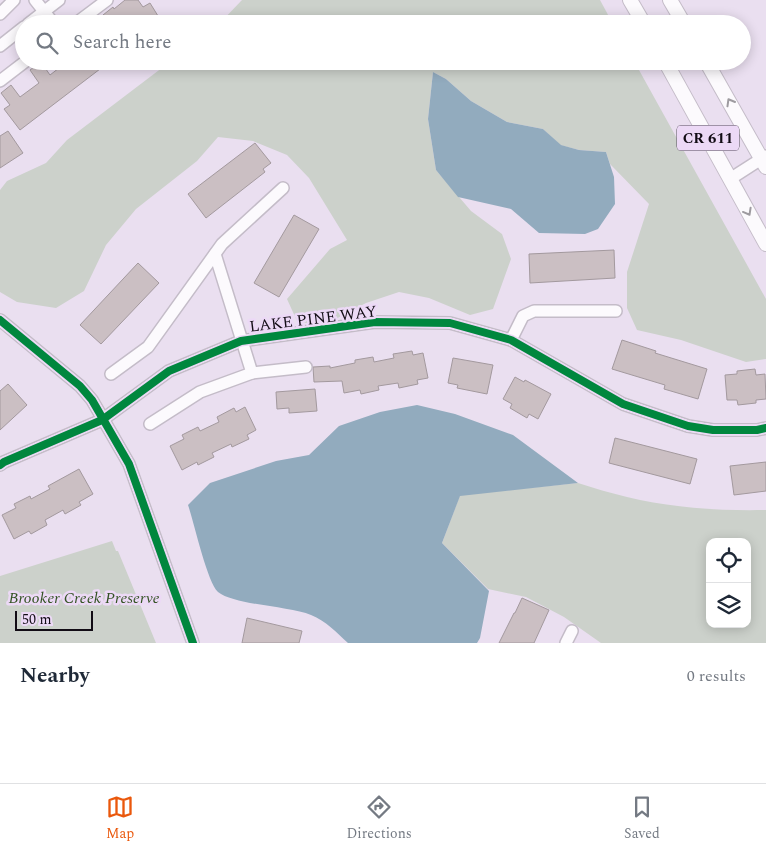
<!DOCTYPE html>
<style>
body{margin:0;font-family:Spectral,serif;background:#f2f2f3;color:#1f2937}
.controls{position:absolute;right:15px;bottom:15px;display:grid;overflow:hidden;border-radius:10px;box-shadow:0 2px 12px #0003}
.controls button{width:45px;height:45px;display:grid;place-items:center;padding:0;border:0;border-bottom:1px solid #e0e1e3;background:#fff;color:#1f2937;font:25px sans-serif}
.scale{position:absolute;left:15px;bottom:12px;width:78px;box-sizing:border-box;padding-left:5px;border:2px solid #120c15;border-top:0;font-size:14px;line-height:18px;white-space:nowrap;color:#120c15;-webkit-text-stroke:4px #ecd9f6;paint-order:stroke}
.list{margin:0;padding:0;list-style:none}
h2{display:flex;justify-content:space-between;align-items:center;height:65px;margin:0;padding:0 20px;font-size:21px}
h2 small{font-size:16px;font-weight:400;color:#747a83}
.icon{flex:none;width:28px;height:28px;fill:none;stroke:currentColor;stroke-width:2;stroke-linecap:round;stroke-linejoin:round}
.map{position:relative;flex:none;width:766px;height:643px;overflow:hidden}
.search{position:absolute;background:#fff;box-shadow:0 2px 12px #0003;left:15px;right:15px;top:15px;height:55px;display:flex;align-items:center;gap:12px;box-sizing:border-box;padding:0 18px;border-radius:28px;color:#747a83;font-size:19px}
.sheet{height:140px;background:#fff}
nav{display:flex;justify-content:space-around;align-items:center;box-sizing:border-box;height:70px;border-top:1px solid #e0e1e3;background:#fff;font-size:14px;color:#747a83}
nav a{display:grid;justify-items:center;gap:2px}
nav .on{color:#ea580c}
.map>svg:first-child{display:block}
</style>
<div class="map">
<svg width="766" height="643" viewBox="0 0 766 643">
<rect width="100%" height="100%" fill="#eadff0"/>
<g fill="#ccd1cb" fill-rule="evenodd">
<polygon points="242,0 600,0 613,24 219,24"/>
<polygon points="171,61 634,61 766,299 766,359 746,362 681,340 637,330 627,308 627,272 649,204 610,164 606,152 579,150 560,145 543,129 507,122 471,101 446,79 433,72 428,119 436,170 471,211 502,234 511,259 493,309 470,315 429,298 399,292 366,303 328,323 316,325 297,321 287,299 330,249 347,240 309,178 287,155 253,141 218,137 197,161 136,209 106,245 84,291 56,308 17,302 0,292 0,190 7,181 46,163 67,140"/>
<path d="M578,483C594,488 610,493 627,497C672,508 720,511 766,510V643H601L564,617L526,597L488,589L442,543L460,495ZM710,542H747V624H710Z"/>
<polygon points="112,541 116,551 118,551 156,643 0,643 0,576"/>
</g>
<g fill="#92abbe">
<polygon points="433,72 446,79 471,101 507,122 543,129 561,145 579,150 606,152 614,177 615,204 598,229 585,234 539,233 511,209 458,197 436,170 428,119"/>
<path d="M417,405L455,414L513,435L578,483L460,496L442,543L489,591L480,638L477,643H348C337,633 326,621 311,615C289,606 234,605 218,592C207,582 194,522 188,505L210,483L276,461L309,455L339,426L380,412Z"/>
</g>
<g fill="#cbbfc3" stroke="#a3999e">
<polygon points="125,0 138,0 143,7 150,3 163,24 109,24 103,15 113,7 114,9"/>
<polygon points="68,61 94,61 100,69 20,130 4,109 10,105 1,93 11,85 20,97 39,83 30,70 41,62 50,75"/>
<polygon points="8,131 23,153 0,168 0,136"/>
<polygon points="255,143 271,163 263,169 265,172 206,218 188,194"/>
<polygon points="294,215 319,229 279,297 254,283"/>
<polygon points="614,250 615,278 530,283 529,254"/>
<polygon points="138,263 159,283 101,344 80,325"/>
<polygon points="622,340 656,351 655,353 707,369 698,399 664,389 665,385 612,369"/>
<polygon points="412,351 413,355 423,353 428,378 417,380 418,384 399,388 398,383 378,386 379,390 361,394 360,390 344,393 342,381 314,382 313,367 330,366 330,368 355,363 355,360 373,357 374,362 394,358 393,354"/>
<polygon points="453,358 493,365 487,394 457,388 458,385 448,383"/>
<polygon points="755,369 756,375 765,374 766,399 756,400 756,403 738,405 737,400 727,400 725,375 737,374 737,371"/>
<polygon points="515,377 524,382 525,380 551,394 538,419 529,414 527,418 510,408 512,404 503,399"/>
<polygon points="8,384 27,405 0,430 0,391"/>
<polygon points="315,389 317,411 289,413 289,408 277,409 276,392"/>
<polygon points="245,407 256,430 247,435 249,439 232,447 231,444 212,453 214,457 198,465 197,462 182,470 170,446 184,439 182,435 198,427 200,431 219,422 217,417 234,408 236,412"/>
<polygon points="615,438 697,459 690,484 609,463"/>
<polygon points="766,462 766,491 734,495 730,466"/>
<polygon points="79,469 93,494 79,502 81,505 65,514 63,510 45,520 47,525 31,534 29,531 14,539 2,515 16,508 14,504 30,496 31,499 50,489 48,486"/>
<polygon points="522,598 549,610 534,643 499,643 514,613 515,613"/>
<polygon points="247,618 302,631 299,643 242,643"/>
</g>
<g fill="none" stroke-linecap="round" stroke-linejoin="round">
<g stroke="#c4bcc8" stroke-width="14">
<g id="minor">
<polyline points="35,0 54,24"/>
<polyline points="0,14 14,0"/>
<polyline points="28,24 59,0"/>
<polyline points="75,24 107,0"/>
<polyline points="0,46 24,27"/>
<polyline points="0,81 26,61"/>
<polyline points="730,179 766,156"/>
<polyline points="0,320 80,386 92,400 129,464 193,643"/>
<polyline points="511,340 523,316 534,311 616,311"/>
<polyline points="252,373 306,367"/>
<polyline points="111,374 148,347 222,244 283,188"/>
<polyline points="150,424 200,392 252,373 215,254"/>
<polyline points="0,465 4,462 102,420 169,371 241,341 375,322 450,323 511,340 623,404 688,426 713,430 757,430 766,428"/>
<polyline points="566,643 572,631"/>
</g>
</g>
<g stroke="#c4bcc8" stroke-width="16">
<g id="major">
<polyline points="630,0 644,24"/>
<polyline points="670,0 684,24"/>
<polyline points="665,61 766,244"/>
<polyline points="706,61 766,167"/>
</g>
</g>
<use href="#minor" stroke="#fcfafd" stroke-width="11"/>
<use href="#major" stroke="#fcfafd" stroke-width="14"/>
<g stroke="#ecd9f6" stroke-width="11">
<g id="cycleway">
<polyline points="0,320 80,386 92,400 129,464 193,643"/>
<polyline points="0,465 4,462 102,420 169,371 241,341 375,322 450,323 511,340 623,404 688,426 713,430 757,430 766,428"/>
</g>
</g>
<use href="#cycleway" stroke="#00873e" stroke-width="8"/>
</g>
<defs><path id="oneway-chevron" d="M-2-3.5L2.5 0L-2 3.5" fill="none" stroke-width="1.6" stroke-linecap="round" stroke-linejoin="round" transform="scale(1.25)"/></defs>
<g stroke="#9e9ba0">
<use href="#oneway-chevron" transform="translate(730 102) rotate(-120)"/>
<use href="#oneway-chevron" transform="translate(748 212) rotate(61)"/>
</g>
<g text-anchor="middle" stroke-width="5" stroke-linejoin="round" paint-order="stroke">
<rect fill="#ecd9f6" stroke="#534a58" stroke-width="1" x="677" y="125.5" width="62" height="25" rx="4"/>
<g font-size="15" font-weight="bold" fill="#120c15">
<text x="708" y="143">CR 611</text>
</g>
<g font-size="16" fill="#120c15" stroke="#ecd9f6">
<text transform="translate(313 318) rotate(-7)" y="6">LAKE PINE WAY</text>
</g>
<g font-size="16" font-style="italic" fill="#335323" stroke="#ecd9f6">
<text x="84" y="603">Brooker Creek Preserve</text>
</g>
</g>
</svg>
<div class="controls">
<button><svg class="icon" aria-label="locate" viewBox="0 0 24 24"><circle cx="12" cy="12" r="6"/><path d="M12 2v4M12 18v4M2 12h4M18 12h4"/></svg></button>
<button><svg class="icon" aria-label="layers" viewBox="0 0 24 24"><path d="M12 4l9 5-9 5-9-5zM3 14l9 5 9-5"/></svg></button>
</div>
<div class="scale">50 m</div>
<div class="search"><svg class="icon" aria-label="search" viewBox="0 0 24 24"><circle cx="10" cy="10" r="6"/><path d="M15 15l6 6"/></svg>Search here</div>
</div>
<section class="sheet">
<h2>Nearby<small>0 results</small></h2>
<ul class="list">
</ul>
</section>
<nav>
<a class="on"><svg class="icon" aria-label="map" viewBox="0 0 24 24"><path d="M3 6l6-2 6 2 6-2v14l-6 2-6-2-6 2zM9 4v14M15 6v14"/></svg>Map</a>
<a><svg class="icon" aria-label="directions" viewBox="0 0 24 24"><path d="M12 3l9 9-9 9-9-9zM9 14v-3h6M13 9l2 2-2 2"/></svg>Directions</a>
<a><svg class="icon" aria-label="saved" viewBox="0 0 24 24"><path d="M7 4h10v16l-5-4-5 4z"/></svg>Saved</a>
</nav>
